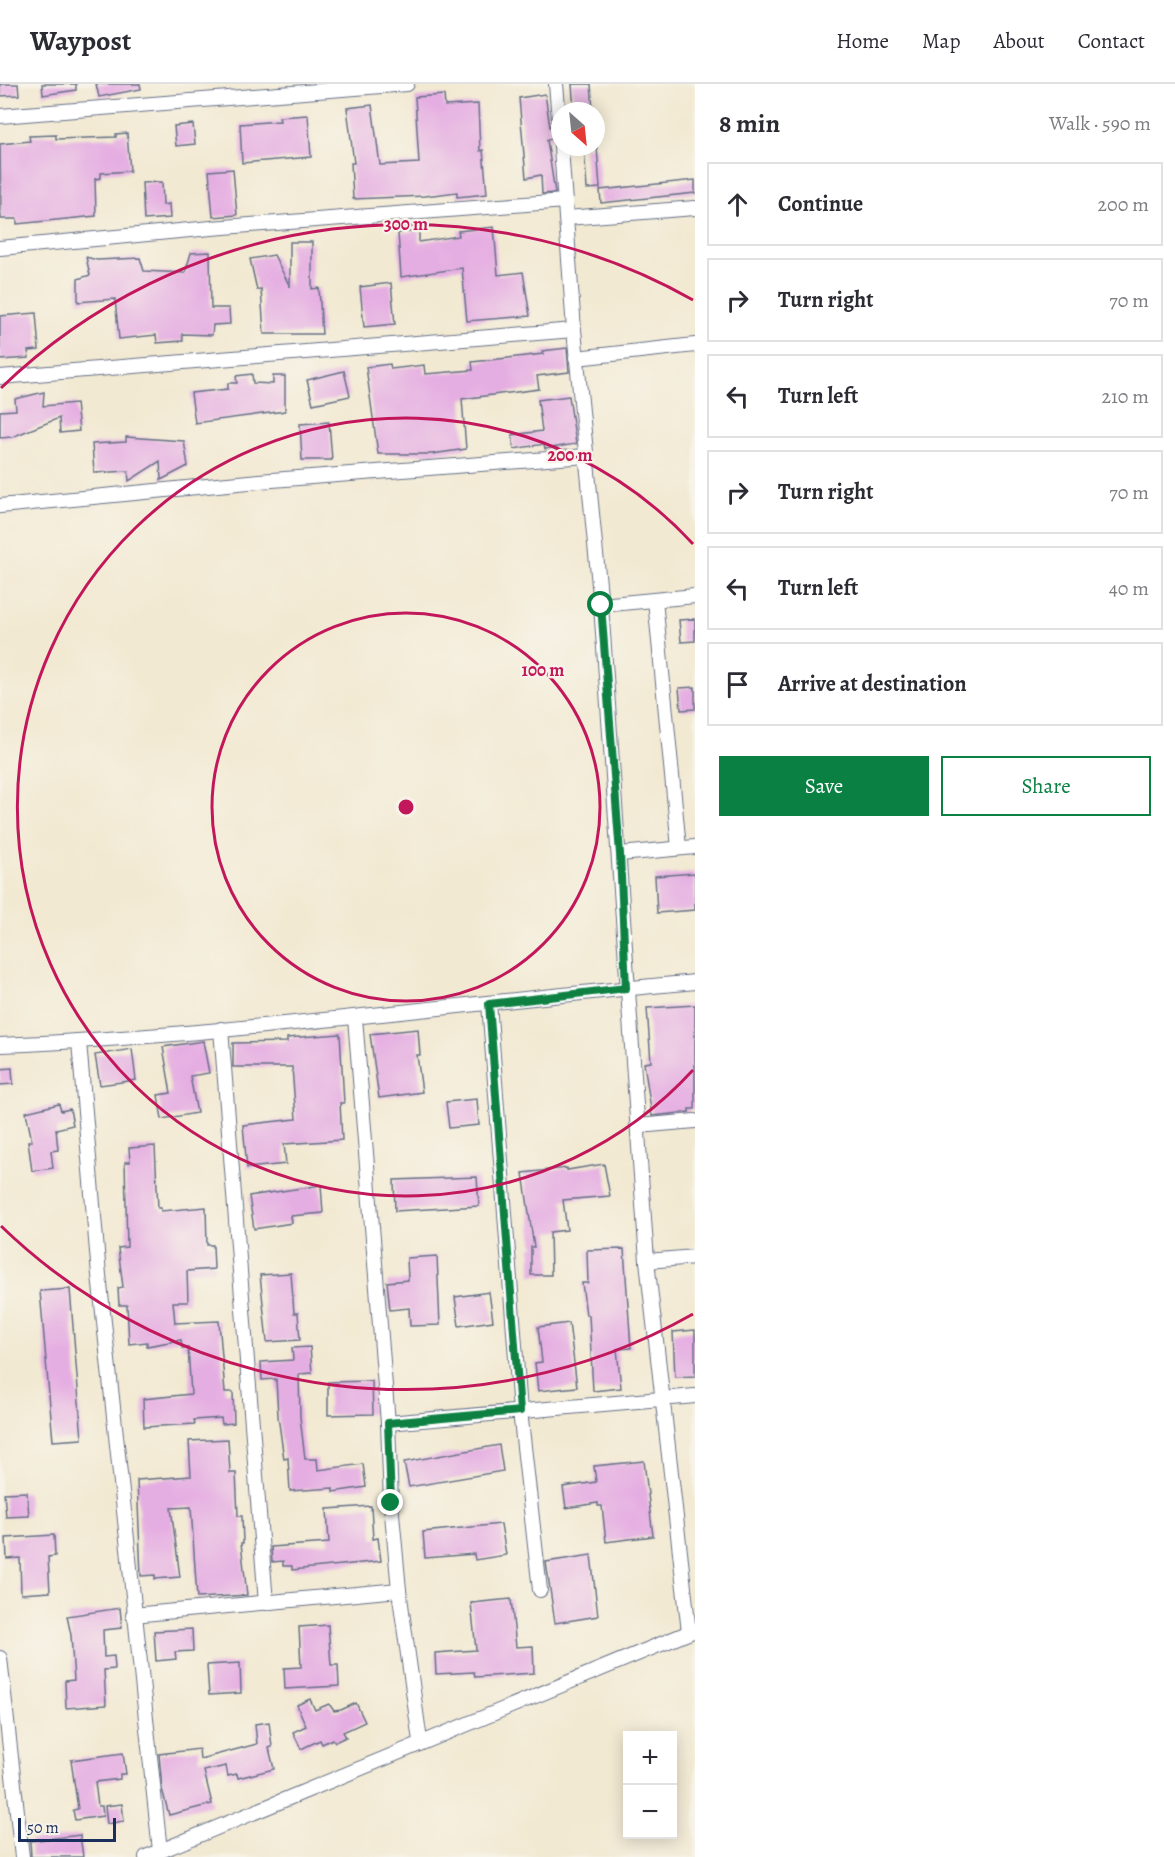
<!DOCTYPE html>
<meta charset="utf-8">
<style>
body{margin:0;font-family:Alegreya,serif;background:#f7f7f7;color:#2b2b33}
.controls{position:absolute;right:18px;bottom:18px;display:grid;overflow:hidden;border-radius:0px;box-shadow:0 3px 15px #0003}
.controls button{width:54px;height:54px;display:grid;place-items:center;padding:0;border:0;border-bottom:2px solid #e1e1e2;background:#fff;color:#2b2b33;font:30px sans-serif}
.compass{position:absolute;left:551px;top:18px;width:54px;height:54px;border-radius:50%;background:#fff;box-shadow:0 3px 15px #0003;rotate:153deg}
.scale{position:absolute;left:18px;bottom:15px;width:98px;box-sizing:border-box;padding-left:6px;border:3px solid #1b2f5e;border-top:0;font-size:16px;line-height:21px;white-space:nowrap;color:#1b2f5e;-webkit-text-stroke:4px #f7f3e8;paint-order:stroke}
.stop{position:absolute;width:18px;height:18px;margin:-14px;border:4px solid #0b8043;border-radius:50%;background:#fff}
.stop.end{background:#0b8043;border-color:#fff;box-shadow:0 2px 6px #0008}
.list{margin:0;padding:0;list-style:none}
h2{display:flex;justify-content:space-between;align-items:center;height:78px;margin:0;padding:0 24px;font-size:26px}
h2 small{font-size:20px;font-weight:400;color:#7c7c81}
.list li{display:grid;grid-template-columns:39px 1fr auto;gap:18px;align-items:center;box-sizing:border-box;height:84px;margin:0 12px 12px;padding:0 12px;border:2px solid #e1e1e2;border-radius:0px}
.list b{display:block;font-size:22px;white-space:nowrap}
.list em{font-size:20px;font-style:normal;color:#7c7c81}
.actions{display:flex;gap:12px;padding:18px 24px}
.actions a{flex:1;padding:14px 0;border:2px solid #0b8043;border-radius:0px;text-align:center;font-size:21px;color:#0b8043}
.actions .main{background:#0b8043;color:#fff}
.icon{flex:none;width:33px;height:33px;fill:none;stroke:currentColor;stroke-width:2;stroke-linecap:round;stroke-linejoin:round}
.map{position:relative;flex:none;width:695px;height:1773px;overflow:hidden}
header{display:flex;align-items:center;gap:36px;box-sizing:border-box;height:84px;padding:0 30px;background:#fff;border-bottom:2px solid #e1e1e2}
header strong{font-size:28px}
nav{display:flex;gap:33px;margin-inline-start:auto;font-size:21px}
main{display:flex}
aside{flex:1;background:#fff}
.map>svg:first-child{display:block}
</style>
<header>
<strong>Waypost</strong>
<nav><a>Home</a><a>Map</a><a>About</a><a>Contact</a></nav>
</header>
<main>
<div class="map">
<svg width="695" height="1773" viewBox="0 0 695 1773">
<rect width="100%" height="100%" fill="#f7f3e8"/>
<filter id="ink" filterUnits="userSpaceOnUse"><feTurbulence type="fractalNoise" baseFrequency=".0167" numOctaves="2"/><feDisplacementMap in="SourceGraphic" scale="12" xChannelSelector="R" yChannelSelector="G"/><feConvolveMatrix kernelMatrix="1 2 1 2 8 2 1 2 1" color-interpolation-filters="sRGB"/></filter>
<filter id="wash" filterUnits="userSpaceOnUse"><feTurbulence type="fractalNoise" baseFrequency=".008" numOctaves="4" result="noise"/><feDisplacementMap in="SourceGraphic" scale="24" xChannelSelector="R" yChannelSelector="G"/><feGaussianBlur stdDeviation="1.35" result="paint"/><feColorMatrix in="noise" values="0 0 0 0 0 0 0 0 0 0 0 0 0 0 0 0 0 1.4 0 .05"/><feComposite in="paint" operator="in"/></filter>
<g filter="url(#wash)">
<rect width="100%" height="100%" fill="#f2e9d2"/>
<g id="blocks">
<g fill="#e5aee2">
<polygon points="0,0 18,0 19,11 0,12"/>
<polygon points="42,0 76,0 76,6 43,11"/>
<polygon points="96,0 140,0 141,5 99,13"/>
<polygon points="572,0 591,0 593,27 574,27"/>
<polygon points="545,10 550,43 555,54 547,56 555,109 542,110 541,91 526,94 519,14"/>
<polygon points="444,11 445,22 478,20 480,67 483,66 487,110 457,113 457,108 425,112 353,115 351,79 354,79 347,24 372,21 380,81 419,79 415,13"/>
<polygon points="308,31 311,73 242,79 240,40 280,37 279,33"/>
<polygon points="193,40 195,60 176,62 174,42"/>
<polygon points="127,49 130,87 101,89 101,94 95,95 96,132 17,140 17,135 1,135 0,60 30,57 29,52 56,51 56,55 116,53 116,50"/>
<polygon points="584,63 597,63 600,104 587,105"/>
<polygon points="233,85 237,131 213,133 209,87"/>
<polygon points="695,96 695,109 601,119 600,106"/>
<polygon points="162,98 163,121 169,120 170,134 144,136 142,99"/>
<polygon points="494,143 498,191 523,188 530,232 467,237 462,184 401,193 398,149 419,147 419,158 459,152 458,147"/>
<polygon points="290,158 312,158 312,205 319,204 322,250 264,250 261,205 257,206 250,175 274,171 290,203"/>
<polygon points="210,168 211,224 229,224 230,240 213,241 212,251 182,250 183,257 157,259 156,251 119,255 115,215 78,218 78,195 90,191 86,173 97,176 140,174 144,187 185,189 191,169"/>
<polygon points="391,199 395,240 364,243 360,203"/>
<polygon points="36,229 39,266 28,267 29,274 0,276 0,232"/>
<polygon points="567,264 569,288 537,292 539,305 462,315 466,365 432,370 378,370 366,283 390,280 391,285 424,281 425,290 473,286 472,278 543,270 542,267"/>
<polygon points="344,287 350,312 313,320 307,296"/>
<polygon points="252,290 253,299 273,300 273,292 285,292 285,327 195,339 191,309 228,305 228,299 237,299 236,292"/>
<polygon points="44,308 43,322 76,319 79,347 60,349 59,334 12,353 0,354 0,327 16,326 15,315"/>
<polygon points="569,312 576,360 545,365 544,360 514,365 512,351 542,347 538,316"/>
<polygon points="329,338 332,376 302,376 300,340"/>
<polygon points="126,353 184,357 188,382 161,396 160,377 129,397 128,387 94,389 92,360 126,358"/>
<polygon points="695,535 695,557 681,558 679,536"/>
<polygon points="695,603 695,625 681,626 679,604"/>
<polygon points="695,789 695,826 657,829 655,792"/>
<polygon points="695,921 695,1025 689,1025 689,1028 652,1032 644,979 651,978 647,924"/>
<polygon points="418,945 420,971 417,971 422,1008 379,1014 370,950"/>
<polygon points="340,950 344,1019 340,1019 342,1056 284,1060 286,1080 247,1084 243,1041 296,1035 292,983 233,983 233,959 287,958 287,954"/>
<polygon points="203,957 209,989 190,992 197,1029 162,1035 158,1011 171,1009 163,963"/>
<polygon points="132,965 136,996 100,1001 95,971"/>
<polygon points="12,984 13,1000 0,1001 0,985"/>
<polygon points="477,1015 479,1041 449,1044 446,1018"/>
<polygon points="59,1020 61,1027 70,1025 73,1041 56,1045 58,1066 51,1067 53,1084 32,1087 28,1057 32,1057 26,1028"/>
<polygon points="155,1062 158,1124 161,1124 161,1127 206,1123 207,1161 213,1161 214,1185 187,1187 188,1218 173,1218 175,1239 219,1237 225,1308 233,1308 234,1339 222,1340 221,1334 194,1336 195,1340 144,1343 143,1315 191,1310 188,1264 182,1264 181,1256 147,1262 147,1258 129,1260 127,1221 119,1221 118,1204 123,1203 118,1164 127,1163 125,1078 130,1078 129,1064"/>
<polygon points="604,1080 610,1112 563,1116 567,1146 550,1148 551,1191 531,1191 531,1163 534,1163 523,1089 567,1084 567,1086"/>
<polygon points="477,1093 479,1122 395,1127 394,1096"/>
<polygon points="321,1101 323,1129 291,1132 292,1139 254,1145 249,1112"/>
<polygon points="624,1165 631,1264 617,1265 621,1304 593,1307 589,1231 586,1231 582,1199 588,1199 587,1166"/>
<polygon points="437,1172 440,1241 410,1242 409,1224 390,1226 387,1198 408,1196 407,1174"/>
<polygon points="291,1189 294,1229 298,1229 300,1256 267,1258 260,1191"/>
<polygon points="70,1205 82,1355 53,1357 40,1207"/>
<polygon points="489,1208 493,1237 459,1242 455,1213"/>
<polygon points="569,1239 577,1303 538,1307 535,1279 542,1278 538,1243"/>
<polygon points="695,1246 695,1292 675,1293 673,1248"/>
<polygon points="310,1263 312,1289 299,1290 300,1333 305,1375 317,1375 318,1386 363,1380 366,1403 333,1408 333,1404 290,1407 288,1374 284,1375 278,1332 276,1295 262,1296 261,1278 293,1276 292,1264"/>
<polygon points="372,1297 373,1330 328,1331 328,1298"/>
<polygon points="228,1355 230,1389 236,1389 238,1432 242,1432 243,1459 241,1459 247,1511 197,1514 191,1423 171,1424 180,1493 155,1495 155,1491 141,1492 137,1396 191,1392 189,1357"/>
<polygon points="499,1361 503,1387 409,1403 404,1378"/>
<polygon points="644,1377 653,1452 606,1458 602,1422 598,1422 598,1419 566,1424 563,1403 596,1398 594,1382"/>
<polygon points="27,1408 29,1432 6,1433 4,1409"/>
<polygon points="371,1422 373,1455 378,1454 381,1477 292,1486 292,1482 283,1482 283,1477 272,1478 271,1463 329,1459 327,1425"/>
<polygon points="501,1440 506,1471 475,1476 474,1470 425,1474 423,1448"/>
<polygon points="54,1451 55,1472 48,1473 50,1508 21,1510 20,1474 7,1475 6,1454"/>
<polygon points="591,1471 598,1532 555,1539 546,1478"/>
<polygon points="511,1515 516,1563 533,1562 534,1589 475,1593 474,1588 436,1590 435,1569 476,1566 471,1519"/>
<polygon points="120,1524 122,1544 103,1546 104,1573 114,1572 115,1585 104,1586 106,1621 66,1624 65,1597 74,1596 71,1551 67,1532"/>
<polygon points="328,1541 331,1581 338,1581 339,1602 285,1605 284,1584 301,1583 299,1543"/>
<polygon points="192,1545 193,1567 175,1568 176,1575 156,1577 154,1547"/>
<polygon points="240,1579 241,1609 209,1611 207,1581"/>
<polygon points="310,1615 315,1626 329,1620 334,1627 341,1626 356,1619 365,1638 343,1648 346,1653 335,1658 333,1655 322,1660 320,1656 301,1665 293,1648 306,1642 297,1621"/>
<polygon points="269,1638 272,1663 269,1664 274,1685 238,1694 237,1690 228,1692 226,1682 204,1687 212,1720 169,1731 162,1705 159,1670 199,1665 200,1675 257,1660 255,1640"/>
<polygon points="123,1669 126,1690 120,1690 120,1695 95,1698 98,1722 102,1722 103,1732 75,1736 73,1726 78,1725 71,1676"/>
<polygon points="122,1720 124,1737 107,1740 105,1722"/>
<polygon points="80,1751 83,1773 31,1773 30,1757"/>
</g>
</g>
</g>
<g filter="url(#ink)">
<use href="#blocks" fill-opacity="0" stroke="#667087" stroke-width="1.5"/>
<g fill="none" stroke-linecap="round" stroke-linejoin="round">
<g stroke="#667087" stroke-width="16">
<g id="street">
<polyline points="556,0 560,47"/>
<polyline points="0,32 407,0"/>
<polyline points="561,63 574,246 601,521 647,1177 689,1548"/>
<polyline points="566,134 695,124"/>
<polyline points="0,164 211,144 565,117"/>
<polyline points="576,274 695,261"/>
<polyline points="0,293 574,246"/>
<polyline points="0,422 259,397 587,372"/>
<polyline points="655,516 679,764"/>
<polyline points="601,521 695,512"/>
<polyline points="620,770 695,763"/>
<polyline points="489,919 520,1327 540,1506"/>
<polyline points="355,934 388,1339 391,1419 399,1506 420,1657"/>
<polyline points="221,945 266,1519"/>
<polyline points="79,958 99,1191 160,1767"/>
<path d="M0,961C233,951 463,919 695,898"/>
<polyline points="638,1042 695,1037"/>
<polyline points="647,1177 695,1173"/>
<polyline points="388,1339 695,1312"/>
<polyline points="133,1531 399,1506"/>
<polyline points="0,1574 22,1773"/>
<polyline points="146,1773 695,1546"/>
</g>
</g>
<use href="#street" stroke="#fff" stroke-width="14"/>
</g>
</g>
<g fill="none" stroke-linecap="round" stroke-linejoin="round" filter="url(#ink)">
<polyline stroke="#0b8043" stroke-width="8" points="391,1419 388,1339 520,1327 489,920 626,904 620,770 601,521"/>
</g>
<g fill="none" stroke="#c2185b" stroke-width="3">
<circle cx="406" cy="723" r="194"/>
<path d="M693 986A389 389 0 1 1 693 460"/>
<path d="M693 1230A583 583 0 0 1 1 1142M1 304A583 583 0 0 1 693 216"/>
</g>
<circle cx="406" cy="723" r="9" fill="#c2185b" stroke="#f7f3e8" stroke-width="3"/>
<g font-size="18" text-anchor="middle" font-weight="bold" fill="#c2185b" stroke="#f7f3e8" stroke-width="4.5" stroke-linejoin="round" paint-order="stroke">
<text x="406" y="146">300 m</text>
<text x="570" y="377">200 m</text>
<text x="543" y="592">100 m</text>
</g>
</svg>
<div class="controls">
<button>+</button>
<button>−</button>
</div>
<svg class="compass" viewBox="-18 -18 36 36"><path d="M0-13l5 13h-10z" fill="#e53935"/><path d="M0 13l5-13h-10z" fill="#7c7c81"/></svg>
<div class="scale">50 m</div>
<div class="stop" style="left:601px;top:521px"></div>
<div class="stop end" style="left:391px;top:1419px"></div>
</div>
<aside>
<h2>8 min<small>Walk · 590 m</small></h2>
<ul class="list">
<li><svg class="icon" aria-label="ahead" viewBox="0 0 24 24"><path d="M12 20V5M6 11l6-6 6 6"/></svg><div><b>Continue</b></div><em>200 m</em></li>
<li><svg class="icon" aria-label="right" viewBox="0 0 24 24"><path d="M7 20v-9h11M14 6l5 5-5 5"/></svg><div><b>Turn right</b></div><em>70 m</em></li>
<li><svg class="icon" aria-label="left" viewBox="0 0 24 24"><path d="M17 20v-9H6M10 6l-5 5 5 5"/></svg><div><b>Turn left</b></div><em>210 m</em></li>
<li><svg class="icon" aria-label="right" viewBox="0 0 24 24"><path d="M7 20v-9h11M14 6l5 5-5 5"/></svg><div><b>Turn right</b></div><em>70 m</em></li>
<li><svg class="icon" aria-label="left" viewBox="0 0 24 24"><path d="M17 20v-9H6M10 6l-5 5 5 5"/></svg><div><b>Turn left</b></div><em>40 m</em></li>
<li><svg class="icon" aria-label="arrive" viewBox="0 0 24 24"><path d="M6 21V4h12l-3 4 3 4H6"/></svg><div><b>Arrive at destination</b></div></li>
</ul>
<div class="actions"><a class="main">Save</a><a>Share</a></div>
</aside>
</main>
